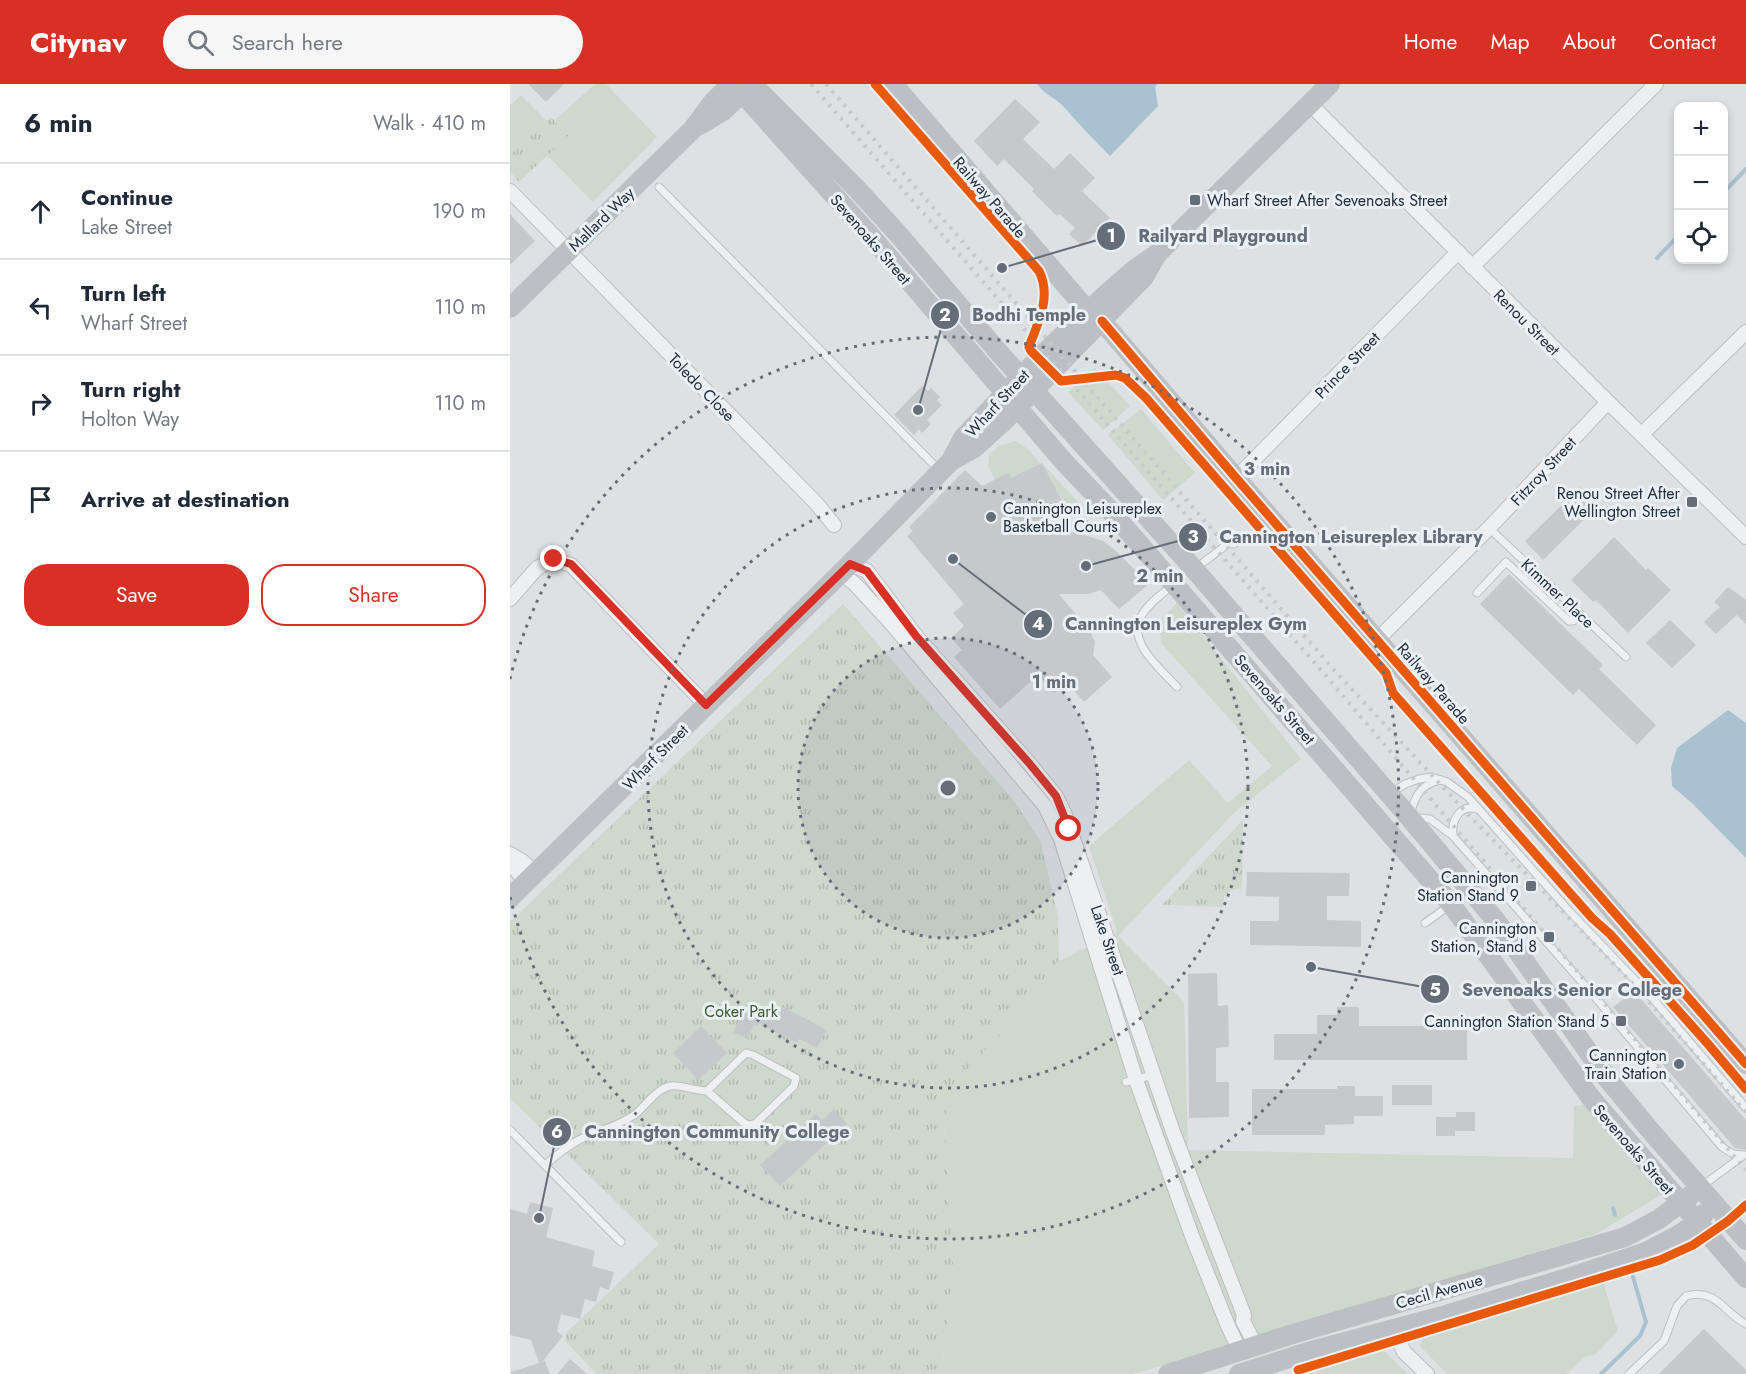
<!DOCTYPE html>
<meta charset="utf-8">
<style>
body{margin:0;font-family:Jost,sans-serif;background:#f6f6f7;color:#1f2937}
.controls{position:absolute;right:18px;top:18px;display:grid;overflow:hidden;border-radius:12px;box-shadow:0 3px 9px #0003}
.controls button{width:54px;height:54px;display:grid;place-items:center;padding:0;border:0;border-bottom:2px solid #e0e1e3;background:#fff;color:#1f2937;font:30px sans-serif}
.stop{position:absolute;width:18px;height:18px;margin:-14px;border:4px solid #d93025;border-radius:50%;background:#fff}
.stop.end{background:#d93025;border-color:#fff;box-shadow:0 2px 6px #0008}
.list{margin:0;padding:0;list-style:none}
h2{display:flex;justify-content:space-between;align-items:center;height:78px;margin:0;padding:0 24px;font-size:26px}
h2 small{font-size:20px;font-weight:400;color:#747a83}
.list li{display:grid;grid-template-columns:39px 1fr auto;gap:18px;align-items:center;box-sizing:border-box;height:96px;padding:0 24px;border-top:2px solid #e0e1e3}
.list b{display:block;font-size:22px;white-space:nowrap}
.list p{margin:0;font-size:20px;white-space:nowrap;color:#747a83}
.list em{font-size:20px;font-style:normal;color:#747a83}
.actions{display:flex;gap:12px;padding:18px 24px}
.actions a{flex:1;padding:14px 0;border:2px solid #d93025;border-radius:24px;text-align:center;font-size:21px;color:#d93025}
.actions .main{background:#d93025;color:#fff}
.icon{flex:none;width:33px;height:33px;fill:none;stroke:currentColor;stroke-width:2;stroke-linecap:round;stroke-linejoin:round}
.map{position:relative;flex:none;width:1236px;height:1290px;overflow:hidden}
header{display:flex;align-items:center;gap:36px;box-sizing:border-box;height:84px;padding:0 30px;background:#d93025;color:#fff}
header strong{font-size:28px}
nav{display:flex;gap:33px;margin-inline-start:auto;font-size:21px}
.search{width:420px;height:54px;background:#f6f6f7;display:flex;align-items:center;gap:15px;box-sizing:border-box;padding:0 21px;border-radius:33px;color:#747a83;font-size:22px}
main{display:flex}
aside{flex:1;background:#fff}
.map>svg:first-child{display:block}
</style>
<header>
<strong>Citynav</strong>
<div class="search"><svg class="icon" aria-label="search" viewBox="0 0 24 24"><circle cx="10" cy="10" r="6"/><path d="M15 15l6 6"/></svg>Search here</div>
<nav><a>Home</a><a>Map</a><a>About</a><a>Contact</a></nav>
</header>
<main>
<aside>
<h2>6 min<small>Walk · 410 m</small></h2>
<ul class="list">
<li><svg class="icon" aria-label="ahead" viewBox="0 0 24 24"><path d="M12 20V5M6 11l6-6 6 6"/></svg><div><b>Continue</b><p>Lake Street</p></div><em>190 m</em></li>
<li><svg class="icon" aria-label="left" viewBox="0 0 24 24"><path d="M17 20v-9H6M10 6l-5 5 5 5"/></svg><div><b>Turn left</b><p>Wharf Street</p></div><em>110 m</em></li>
<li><svg class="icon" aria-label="right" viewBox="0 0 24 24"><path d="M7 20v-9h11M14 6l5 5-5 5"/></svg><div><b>Turn right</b><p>Holton Way</p></div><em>110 m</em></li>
<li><svg class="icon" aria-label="arrive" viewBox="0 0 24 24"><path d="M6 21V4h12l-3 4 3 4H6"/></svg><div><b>Arrive at destination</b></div></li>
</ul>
<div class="actions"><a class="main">Save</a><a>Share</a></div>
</aside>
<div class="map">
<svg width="1236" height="1290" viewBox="0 0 1236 1290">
<defs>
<pattern id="park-tufts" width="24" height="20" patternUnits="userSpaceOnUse" patternTransform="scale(1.5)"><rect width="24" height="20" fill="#cfd8cd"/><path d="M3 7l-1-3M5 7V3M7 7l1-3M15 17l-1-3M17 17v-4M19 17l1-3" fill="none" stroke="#b2bab1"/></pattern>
</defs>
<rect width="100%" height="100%" fill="#dee1e4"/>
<g fill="#cfd8cd">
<polygon points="85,0 96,0 147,53 83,118 37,71 59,51 45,36"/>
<polygon points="11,11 37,37 0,71 0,22"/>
<polygon points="585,284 620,322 593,346 558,308"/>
<polygon points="631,325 685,389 653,416 598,351"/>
<polygon points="505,357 518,365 531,380 501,394 485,396 478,382 479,371 489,362"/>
<polygon points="532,379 567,417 566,423 556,424"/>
<polygon points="667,519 791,675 724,729 608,852 674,918 678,1066 1063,1074 1064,1022 1074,1021 1151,1111 1086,1150 624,1290 427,1290 432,1285 443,1180 434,1039 443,1000 0,838 333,520 503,716 530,756 548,833 549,877 607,848 579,762 679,676 718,719 762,682 651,559 649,538"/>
<polygon points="1093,1198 1108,1247 1085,1271 1075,1272 1057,1290 937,1290 910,1262 913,1254"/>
<polygon points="872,1265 898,1290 792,1290 794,1288"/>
</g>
<g fill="url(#park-tufts)">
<polygon points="41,33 59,51 9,98 0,88 0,71"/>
<polygon points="333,520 503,716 530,756 548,833 548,877 492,949 443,1000 434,1039 443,1180 432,1285 427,1290 87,1290 55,1257 56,1249 149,1160 0,1014 0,838"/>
<polygon points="733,736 732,804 720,807 714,812 713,823 652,821"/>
</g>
<g fill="#a9c2d2">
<path d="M527,0H648L645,3L648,22L600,72C584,56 568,39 553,22C545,14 534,10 527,0Z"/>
<polygon points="1218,626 1236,639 1236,774 1183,720 1162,702 1161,684 1167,664"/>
</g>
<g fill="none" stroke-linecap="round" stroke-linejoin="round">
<g stroke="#a9c2d2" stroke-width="4">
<polyline points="1214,108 1236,85"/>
<polyline points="1147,174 1168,152"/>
<polyline points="1103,1124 1105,1131"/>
<polyline points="1091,1290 1130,1252 1136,1238 1119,1179"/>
</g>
</g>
<g fill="#c6c9cc">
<polygon points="18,0 54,0 36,18"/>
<polygon points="505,15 530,38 513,55 544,85 560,69 585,94 572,107 600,134 572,162 559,150 565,144 550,130 547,132 522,107 524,105 494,75 487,82 464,57"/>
<polygon points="0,130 25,157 0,181"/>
<polygon points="412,302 418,307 421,304 430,313 427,316 432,321 417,336 421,340 412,349 409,345 404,351 384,331"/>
<polygon points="532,379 556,424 503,450 548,448 569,449 593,457 606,467 639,500 609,525 591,506 579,510 549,510 580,547 585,558 583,571 602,593 574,618 557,599 544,609 528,591 490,625 444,573 452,566 441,554 454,542 443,529 454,520 397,452 403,447 399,443 455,386 472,402 498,389 501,394"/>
<polygon points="1070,403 1089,421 1033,476 1015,457"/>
<polygon points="1104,453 1136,486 1138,484 1161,506 1118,549 1086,516 1083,518 1061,496"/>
<polygon points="999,490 1093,581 1089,585 1146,641 1127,661 1069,605 1063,611 970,520"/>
<polygon points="1218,503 1236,516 1236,540 1227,531 1206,550 1194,538 1210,523 1204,518"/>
<polygon points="1160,536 1186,561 1162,584 1136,559"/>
<polygon points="737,788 840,789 839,812 817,812 817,836 851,837 851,863 740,861 740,837 769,837 769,813 736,812"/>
<polygon points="707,889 708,922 718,921 719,963 706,964 706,998 719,998 719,1033 679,1034 678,890"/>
<polygon points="1124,907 1236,1036 1236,1066 1225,1064 1103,923"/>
<polygon points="244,920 268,933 273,923 317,946 307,964 289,955 287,959 249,940 248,943 244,941 237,955 223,948 237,922 242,925"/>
<polygon points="827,923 849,923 849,942 927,942 927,938 957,938 957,976 764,976 764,950 807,950 807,931 827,931"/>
<polygon points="191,942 217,969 188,996 163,969"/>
<rect x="882" y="1001" width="40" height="20"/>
<polygon points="827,1002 845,1002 845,1012 873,1012 873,1032 844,1032 844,1040 815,1041 815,1051 742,1051 742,1005 827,1005"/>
<polygon points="324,1025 337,1040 270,1102 250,1081 306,1030 312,1036"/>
<polygon points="946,1028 965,1028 965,1047 945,1047 945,1052 926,1052 926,1033 946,1033"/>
<polygon points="20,1118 43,1124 36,1153 85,1167 82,1182 104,1188 99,1206 90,1203 86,1218 75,1215 70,1235 51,1230 47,1247 53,1252 32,1278 35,1277 40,1290 1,1290 1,1288 29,1279 21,1256 0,1251 0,1125 17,1130"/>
<polygon points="1194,1245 1236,1286 1236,1290 1149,1290"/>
<polygon points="60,1275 77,1290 47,1290"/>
</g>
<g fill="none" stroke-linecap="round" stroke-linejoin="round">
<g stroke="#bcbfc2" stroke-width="9">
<g id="lane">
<polyline points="149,103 430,387"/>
<polyline points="979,444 1116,573"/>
<polyline points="686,484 719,459 724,460"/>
<path d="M663,501C652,510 639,519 632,531C615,557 651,585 667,603"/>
<polyline points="967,509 996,478 1059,537 1063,537 1070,530"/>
<path d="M931,696C909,700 905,713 899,733L920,735L943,752L1085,913L1212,1063L1223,1070L1233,1071"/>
<polyline points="881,709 895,700 909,695 922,693 937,698 958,713 1060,828 1144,916 1236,1024"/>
<path d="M943,752C941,736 950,720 967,725"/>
<polyline points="915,839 939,822"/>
<polyline points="616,998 643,991"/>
<polyline points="0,1046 111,1158"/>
<path d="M35,1081C46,1072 57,1062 69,1056C87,1047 107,1043 124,1031C135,1023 146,1005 160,1002C169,1000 185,1007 197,1007L236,969L243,971L286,994L284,1002L246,1039L240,1041L234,1039L197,1007"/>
<polyline points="1192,1102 1234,1071"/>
<path d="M1119,1290L1154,1257L1167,1222L1176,1212C1207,1204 1213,1228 1236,1240"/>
</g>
</g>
<g stroke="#bcbfc2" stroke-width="16">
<g id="street">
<polyline points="800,20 1098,318 1236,453"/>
<polyline points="0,107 306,419 324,441"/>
<polyline points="962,183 1146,0"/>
<polyline points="1132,350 1236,248"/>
<polyline points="726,394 948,168"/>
<polyline points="340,480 357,487 406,552 519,679 546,712 555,731 663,1048 734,1231 733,1237 746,1262"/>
<polyline points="330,489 344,499 381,539 535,722 551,755 626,996 682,1152 718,1242 730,1267"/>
<polyline points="0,515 27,484 44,475 61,481 196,621"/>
<polyline points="867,556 979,444 1098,318"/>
<polyline points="0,770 12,777 25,789"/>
<polyline points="0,779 16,798"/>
<polyline points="883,1244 894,1268 917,1290"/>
</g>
</g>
<use href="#lane" stroke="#edeff0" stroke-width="7"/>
<use href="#street" stroke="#edeff0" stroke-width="14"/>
<g stroke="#bcc0c4" stroke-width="20">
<polyline points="224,0 365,157 554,378 598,424 664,500 941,820 1081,1014 1236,1194"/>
<polyline points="242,0 347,105 389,151 491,271 539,323 684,485 899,733 987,838 1096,993 1139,1045 1236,1156"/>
<polyline points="383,0 578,227"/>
<polyline points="190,41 213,27 241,0"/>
<polyline points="0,224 182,46 203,18 221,0"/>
<polyline points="592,237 726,394 1236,980"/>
<polyline points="441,377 453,354 529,274 593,213 625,185 647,170 820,0"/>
<polyline points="0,814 340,480 431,387 441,377 464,364 493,338 634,193 647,170"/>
<polyline points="658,1290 783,1250 1115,1153 1149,1135 1181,1111"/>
<polyline points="729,1290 798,1268 929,1233 1067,1191 1136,1168 1165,1153 1187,1139 1194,1130"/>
</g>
<g stroke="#c6c9cb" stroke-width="4" stroke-dasharray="3 6" stroke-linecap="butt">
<polyline points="301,0 817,593 1236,1086"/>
<polyline points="316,0 824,586 958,730 1124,901 1236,1028"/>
</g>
<g stroke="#eaf0f5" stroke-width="13">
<g id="cycleway">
<path d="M365,0L529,187C542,213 528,238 519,263L521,267L551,297L606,291L615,294L636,314L876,589L883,609L1082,834L1100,850L1198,960L1236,1005"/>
<polyline points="592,237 726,394 1236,980"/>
<polyline points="788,1286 1150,1176 1183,1161 1218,1137 1236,1121"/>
</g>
</g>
<use href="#cycleway" stroke="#e8590c" stroke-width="9"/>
</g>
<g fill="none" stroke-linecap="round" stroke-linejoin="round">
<polyline stroke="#d93025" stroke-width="8" points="44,475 61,480 196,621 340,480 357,487 406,552 519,679 546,712 559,745"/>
</g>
<circle cx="438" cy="704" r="150" fill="#656e78" fill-opacity=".12"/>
<g fill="none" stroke="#656e78" stroke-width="3" stroke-dasharray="3 6">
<circle cx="438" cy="704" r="150"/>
<circle cx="438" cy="704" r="300"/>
<path d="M0 595A451 451 0 1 1 0 813"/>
</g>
<g fill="#656e78" stroke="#eaf0f5" stroke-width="2">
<rect x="679" y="110" width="12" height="12" rx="3"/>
<rect x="1176" y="412" width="12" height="12" rx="3"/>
<circle cx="481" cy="433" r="6"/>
<rect x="1015" y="796" width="12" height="12" rx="3"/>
<rect x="1033" y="847" width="12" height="12" rx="3"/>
<rect x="1105" y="931" width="12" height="12" rx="3"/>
<circle cx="1169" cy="980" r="6"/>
</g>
<g text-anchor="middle" stroke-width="6" stroke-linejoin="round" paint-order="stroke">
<g font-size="16" fill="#24303e" stroke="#eaf0f5">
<text transform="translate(480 113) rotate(49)" y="6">Railway Parade</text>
<text transform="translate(91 135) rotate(-44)" y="6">Mallard Way</text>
<text transform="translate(361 155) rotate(49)" y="6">Sevenoaks Street</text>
<text transform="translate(1017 238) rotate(45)" y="6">Renou Street</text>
<text transform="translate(837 281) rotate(-46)" y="6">Prince Street</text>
<text transform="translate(192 303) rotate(46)" y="6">Toledo Close</text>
<text transform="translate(487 319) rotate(-47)" y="6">Wharf Street</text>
<text transform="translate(1033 387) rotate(-47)" y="6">Fitzroy Street</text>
<text transform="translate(1048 509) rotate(43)" y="6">Kimmer Place</text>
<text transform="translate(924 599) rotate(49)" y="6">Railway Parade</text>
<text transform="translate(765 615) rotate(49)" y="6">Sevenoaks Street</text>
<text transform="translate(145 673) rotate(-45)" y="6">Wharf Street</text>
<text transform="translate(598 856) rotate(71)" y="6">Lake Street</text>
<text transform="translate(1124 1065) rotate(49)" y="6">Sevenoaks Street</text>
<text transform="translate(929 1207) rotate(-16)" y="6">Cecil Avenue</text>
</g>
<g font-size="16" fill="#24303e" stroke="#eaf0f5" text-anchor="end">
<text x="697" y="122" text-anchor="start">Wharf Street After Sevenoaks Street</text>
<text x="1170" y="415">Renou Street After<tspan x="1170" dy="18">Wellington Street</tspan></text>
<text x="493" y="430" text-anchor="start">Cannington Leisureplex<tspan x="493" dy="18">Basketball Courts</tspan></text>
<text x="1009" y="799">Cannington<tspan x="1009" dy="18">Station Stand 9</tspan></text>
<text x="1027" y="850">Cannington<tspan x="1027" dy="18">Station, Stand 8</tspan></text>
<text x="1099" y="943">Cannington Station Stand 5</text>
<text x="1157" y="977">Cannington<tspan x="1157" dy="18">Train Station</tspan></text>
</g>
<g font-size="16" fill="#3d5b30" stroke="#eaf0f5">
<text x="231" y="933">Coker Park</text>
</g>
</g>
<circle cx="438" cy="704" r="9" fill="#656e78" stroke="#eaf0f5" stroke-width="3"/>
<g font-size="18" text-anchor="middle" font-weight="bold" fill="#656e78" stroke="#eaf0f5" stroke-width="6" stroke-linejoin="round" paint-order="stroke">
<text x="757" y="391">3 min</text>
<text x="650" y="498">2 min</text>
<text x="544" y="604">1 min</text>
</g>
<path fill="none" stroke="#656e78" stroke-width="2" d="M492 184L601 152M408 326L435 231M576 482L683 453M443 475L528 540M801 883L925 905M29 1134L47 1048"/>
<g fill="#656e78" stroke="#eaf0f5" stroke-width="2">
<circle cx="492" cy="184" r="6"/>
<circle cx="408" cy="326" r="6"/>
<circle cx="576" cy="482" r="6"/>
<circle cx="443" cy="475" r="6"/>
<circle cx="801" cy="883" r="6"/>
<circle cx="29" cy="1134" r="6"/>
<circle cx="601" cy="152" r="15"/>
<circle cx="435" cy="231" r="15"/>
<circle cx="683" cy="453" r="15"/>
<circle cx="528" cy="540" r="15"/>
<circle cx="925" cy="905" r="15"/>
<circle cx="47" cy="1048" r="15"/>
</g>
<g font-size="18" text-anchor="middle" font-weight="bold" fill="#fff">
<text x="601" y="158">1</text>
<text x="435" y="237">2</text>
<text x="683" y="459">3</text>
<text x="528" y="546">4</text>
<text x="925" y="912">5</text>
<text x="47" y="1054">6</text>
</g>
<g font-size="18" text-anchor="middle" font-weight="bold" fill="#656e78" stroke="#eaf0f5" stroke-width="6" stroke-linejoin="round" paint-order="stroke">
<text x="713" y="158">Railyard Playground</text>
<text x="519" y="237">Bodhi Temple</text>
<text x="841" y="459">Cannington Leisureplex Library</text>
<text x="676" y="546">Cannington Leisureplex Gym</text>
<text x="1062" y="912">Sevenoaks Senior College</text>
<text x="207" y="1054">Cannington Community College</text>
</g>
</svg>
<div class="controls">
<button>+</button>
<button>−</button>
<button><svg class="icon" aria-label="locate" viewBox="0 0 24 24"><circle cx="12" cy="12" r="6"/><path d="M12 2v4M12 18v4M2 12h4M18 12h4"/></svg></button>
</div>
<div class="stop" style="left:559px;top:745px"></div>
<div class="stop end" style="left:44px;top:475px"></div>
</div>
</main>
